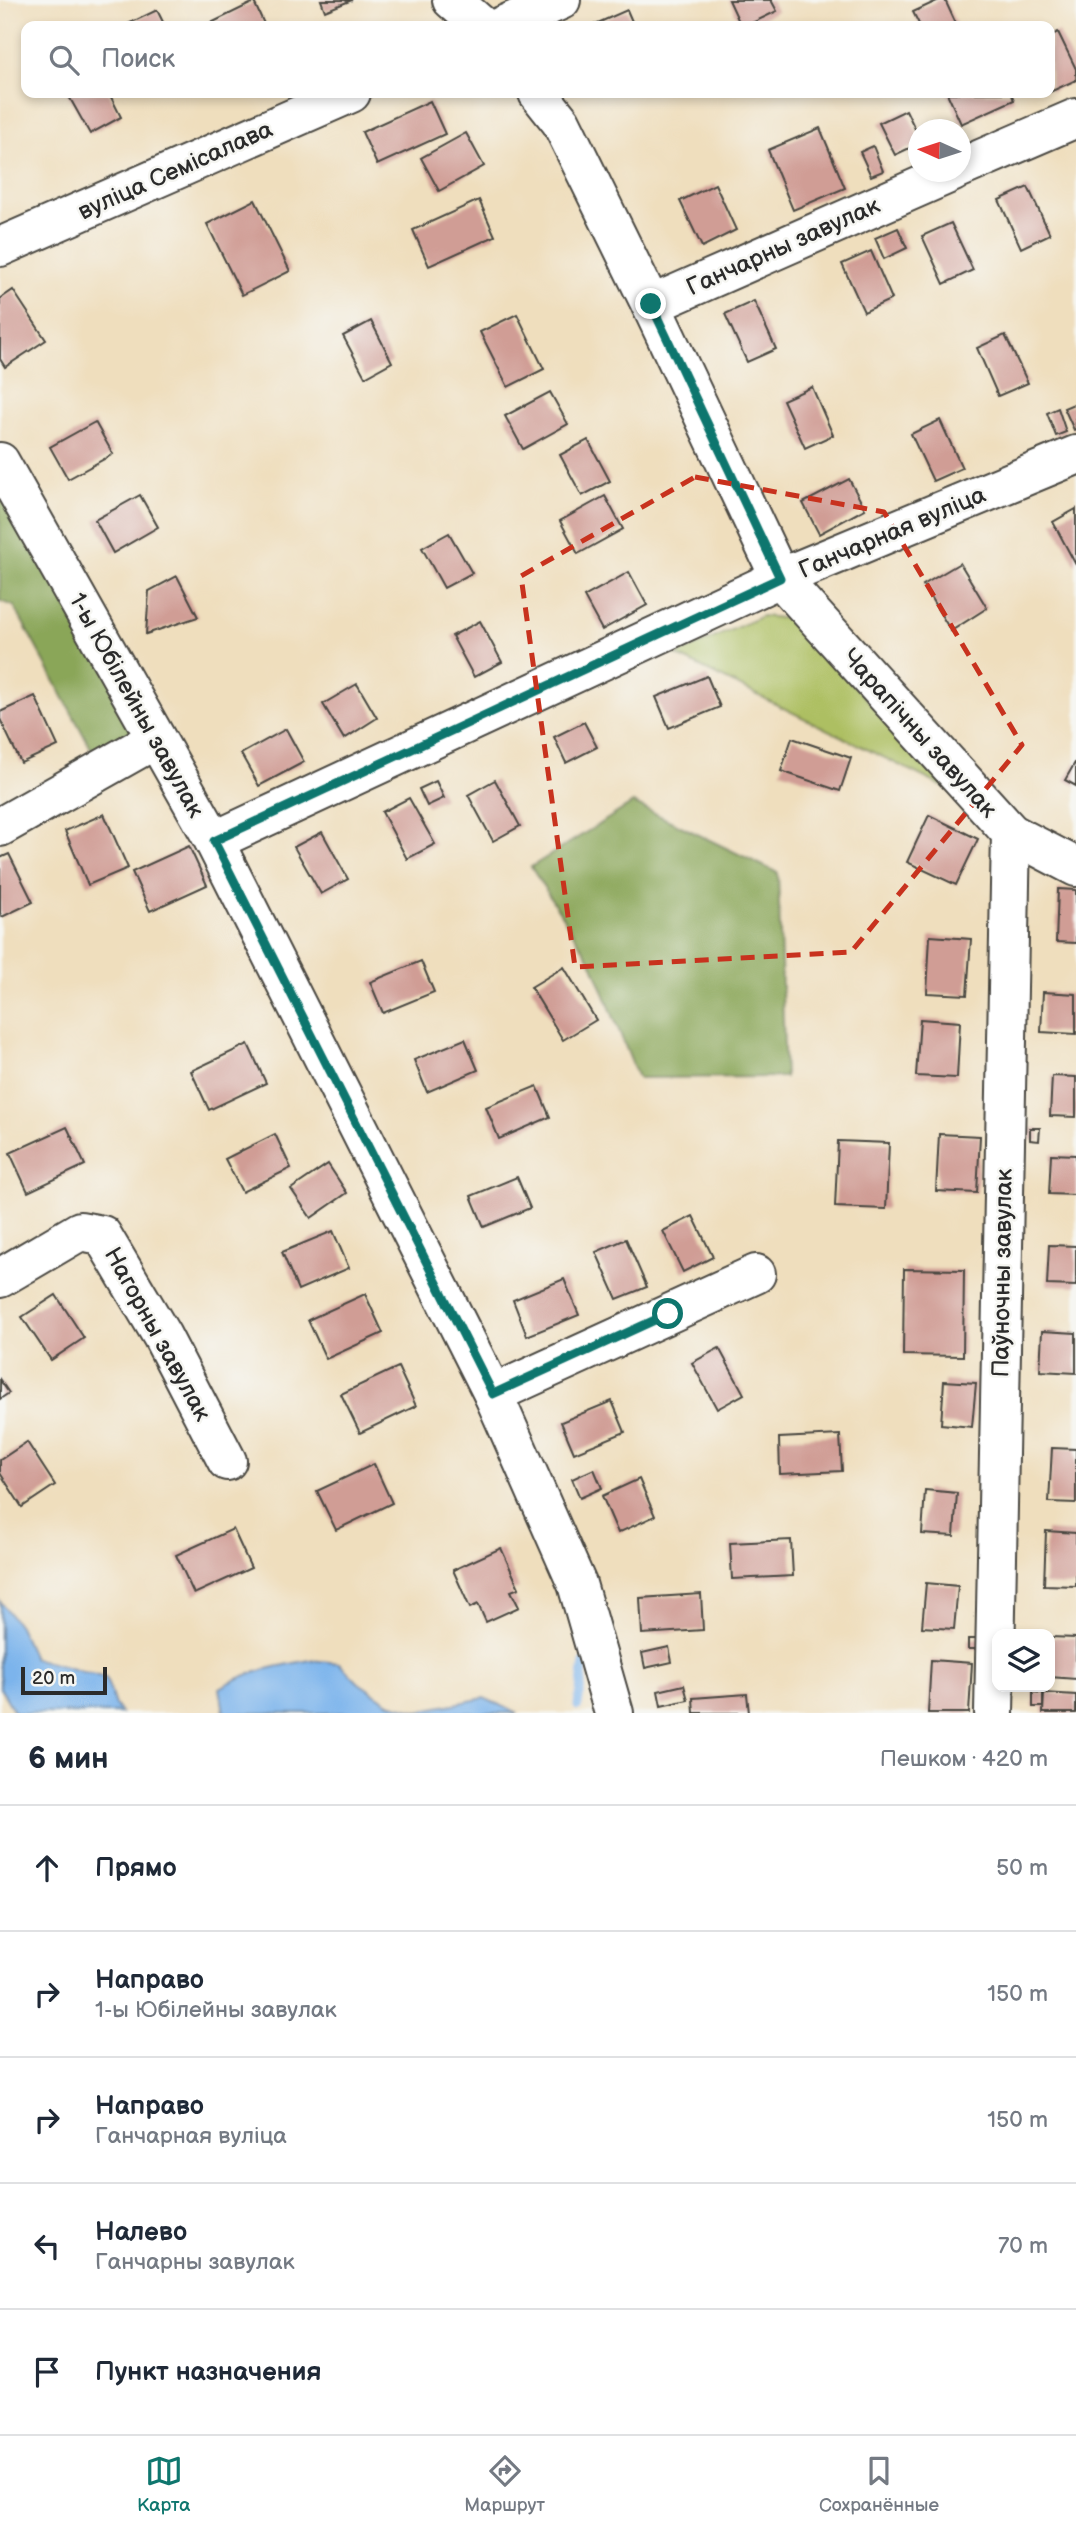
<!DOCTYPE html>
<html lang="ru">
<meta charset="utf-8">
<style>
body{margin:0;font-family:"Balsamiq Sans",sans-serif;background:#f2f2f3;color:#1f2937}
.controls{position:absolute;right:21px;bottom:21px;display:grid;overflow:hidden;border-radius:14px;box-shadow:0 4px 10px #0003}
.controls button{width:63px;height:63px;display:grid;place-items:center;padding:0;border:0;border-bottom:2px solid #e0e1e3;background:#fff;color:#1f2937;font:35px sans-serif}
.compass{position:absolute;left:908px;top:119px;width:63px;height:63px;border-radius:50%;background:#fff;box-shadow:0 4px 10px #0003;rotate:273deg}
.scale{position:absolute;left:21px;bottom:18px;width:86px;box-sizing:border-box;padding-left:7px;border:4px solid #2b2b2b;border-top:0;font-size:19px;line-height:24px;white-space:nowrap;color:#2b2b2b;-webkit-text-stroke:5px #f6f6f2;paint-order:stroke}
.stop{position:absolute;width:21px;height:21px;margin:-16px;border:5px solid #0f766e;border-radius:50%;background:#fff}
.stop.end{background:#0f766e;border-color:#fff;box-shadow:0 2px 7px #0008}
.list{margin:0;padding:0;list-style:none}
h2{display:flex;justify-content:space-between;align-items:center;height:91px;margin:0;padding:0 28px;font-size:30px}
h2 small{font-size:23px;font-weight:400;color:#747a83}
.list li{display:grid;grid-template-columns:46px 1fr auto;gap:21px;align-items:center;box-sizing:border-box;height:126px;padding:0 28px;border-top:2px solid #e0e1e3}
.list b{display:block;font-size:26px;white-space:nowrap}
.list p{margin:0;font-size:23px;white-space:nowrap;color:#747a83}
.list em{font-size:23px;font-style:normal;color:#747a83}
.icon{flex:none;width:38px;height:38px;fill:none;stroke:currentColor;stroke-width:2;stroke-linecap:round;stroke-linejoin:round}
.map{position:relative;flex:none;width:1076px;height:1713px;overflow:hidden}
.search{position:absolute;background:#fff;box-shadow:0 4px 10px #0003;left:21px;right:21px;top:21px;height:77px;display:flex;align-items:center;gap:18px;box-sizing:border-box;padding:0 24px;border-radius:14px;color:#747a83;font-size:26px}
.sheet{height:721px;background:#fff}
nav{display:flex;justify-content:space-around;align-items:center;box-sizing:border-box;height:98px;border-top:2px solid #e0e1e3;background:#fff;font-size:19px;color:#747a83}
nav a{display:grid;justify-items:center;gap:4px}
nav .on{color:#0f766e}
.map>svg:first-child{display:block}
</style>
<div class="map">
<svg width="1076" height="1713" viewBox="0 0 1076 1713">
<rect width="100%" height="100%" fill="#f6f6f2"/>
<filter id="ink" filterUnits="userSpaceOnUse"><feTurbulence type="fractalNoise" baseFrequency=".0143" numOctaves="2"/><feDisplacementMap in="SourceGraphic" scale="14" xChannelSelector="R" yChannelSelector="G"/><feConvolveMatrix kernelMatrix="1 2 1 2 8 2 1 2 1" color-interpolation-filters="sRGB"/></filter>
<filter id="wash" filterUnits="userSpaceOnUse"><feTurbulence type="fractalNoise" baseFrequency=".00686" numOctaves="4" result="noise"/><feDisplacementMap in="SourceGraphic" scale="28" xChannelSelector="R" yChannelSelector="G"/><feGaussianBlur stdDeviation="1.57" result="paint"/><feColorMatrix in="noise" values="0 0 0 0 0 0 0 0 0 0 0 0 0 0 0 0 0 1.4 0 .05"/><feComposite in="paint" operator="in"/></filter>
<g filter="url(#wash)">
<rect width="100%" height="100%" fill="#efdebd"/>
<polygon fill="#adbf62" stroke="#6c7546" stroke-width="2" points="762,616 790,619 958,794 676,655"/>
<g fill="#8aa658" stroke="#5a6842" stroke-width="2">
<polygon points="0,491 141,730 95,756 14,606 0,601"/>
<polygon points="633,803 778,873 785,1077 638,1078 592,963 531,867"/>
</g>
<g fill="#7cb4ec" stroke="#54708c" stroke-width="2">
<polygon points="0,1601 19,1626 33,1658 106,1678 115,1705 121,1713 15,1713 0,1688"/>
<path d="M310,1660L339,1663L359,1683L389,1703L418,1711L484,1698L518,1713H224L220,1688C247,1671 279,1666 310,1660Z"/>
</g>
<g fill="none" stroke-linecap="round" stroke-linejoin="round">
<polyline stroke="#7cb4ec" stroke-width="9" points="578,1706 584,1663"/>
</g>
<g id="blocks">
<g fill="#d09d95">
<polygon points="321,0 352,0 325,11"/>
<polygon points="729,0 771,0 777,11 746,26 741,26"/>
<polygon points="939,0 945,0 957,26 920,26 913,12"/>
<polygon points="254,2 265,26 205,26"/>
<polygon points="157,10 165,26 124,26"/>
<polygon points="627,10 634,26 591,26"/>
<polygon points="1058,32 1076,69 1076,80 1050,92 1050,36"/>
<polygon points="67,93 109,93 121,117 90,134"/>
<polygon points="947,93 1011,93 1014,100 961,124"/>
<polygon points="430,101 445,134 377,165 362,132"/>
<polygon points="906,110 918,135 918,144 895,155 879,123"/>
<polygon points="820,128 845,188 793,210 768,150"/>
<polygon points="466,133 484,166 439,191 421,158"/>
<polygon points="873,146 883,171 871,176 860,152"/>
<polygon points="715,184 736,230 702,247 680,201"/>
<polygon points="1028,187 1050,234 1021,248 999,200"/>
<polygon points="255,200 290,271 242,295 207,224"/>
<polygon points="479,200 495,236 429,266 413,230"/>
<polygon points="951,223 973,270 944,284 922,236"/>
<polygon points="898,228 907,248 884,259 875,238"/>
<polygon points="871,251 892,299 864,312 842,264"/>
<polygon points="13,290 46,340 5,367 0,359 0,299"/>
<polygon points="754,301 776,349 747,362 725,314"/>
<polygon points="517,314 544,369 508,387 480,332"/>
<polygon points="371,321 392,362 365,377 343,336"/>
<polygon points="1005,335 1028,383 998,396 977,348"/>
<polygon points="812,387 833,435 805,448 783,400"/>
<polygon points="550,392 568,424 523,449 505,416"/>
<polygon points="1076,403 1076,429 1074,430 1064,408"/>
<polygon points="1058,408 1066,432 1056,436 1047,413"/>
<polygon points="940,420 962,468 933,481 911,434"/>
<polygon points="95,422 113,454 68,479 50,447"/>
<polygon points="588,440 610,481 582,496 560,455"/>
<polygon points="849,479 865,509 819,534 803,503"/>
<polygon points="140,495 158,527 113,553 95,520"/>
<polygon points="605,496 623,529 578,554 560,521"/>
<polygon points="1076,509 1076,565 1053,522"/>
<polygon points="449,533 472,573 444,588 422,548"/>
<polygon points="960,563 987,608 951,631 923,585"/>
<polygon points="629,572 647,605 602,630 584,597"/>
<polygon points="177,576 198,617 146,634 149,591"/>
<polygon points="480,621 502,662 474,677 452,636"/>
<polygon points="707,676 720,707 669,728 656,697"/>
<polygon points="357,684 377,718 344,739 323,704"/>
<polygon points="35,696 58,746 21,763 0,719 0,712"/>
<polygon points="584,722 597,747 566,763 554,737"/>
<polygon points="286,729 304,762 259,786 241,754"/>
<polygon points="792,738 851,758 840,791 781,771"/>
<polygon points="1076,761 1076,786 1065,780"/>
<polygon points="495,780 520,826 493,841 468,795"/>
<polygon points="436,781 444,798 427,806 419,789"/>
<polygon points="409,798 435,844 407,859 382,812"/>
<polygon points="104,814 128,868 88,885 65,831"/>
<polygon points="929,815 978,839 956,885 907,862"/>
<polygon points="322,832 348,879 321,894 294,847"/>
<polygon points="189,846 207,885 150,911 132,872"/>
<polygon points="9,854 33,902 2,917 0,913 0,858"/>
<polygon points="1058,889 1076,890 1076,943 1056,942"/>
<polygon points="930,936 971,939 967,995 927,993"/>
<polygon points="421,961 434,992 383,1013 370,982"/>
<polygon points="564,967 596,1020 563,1040 531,987"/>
<polygon points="1043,992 1076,994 1076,1034 1041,1032"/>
<polygon points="920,1019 960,1022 957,1078 916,1076"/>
<polygon points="465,1039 478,1070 427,1092 414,1060"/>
<polygon points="248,1044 266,1083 209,1110 191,1071"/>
<polygon points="1052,1076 1076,1077 1076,1117 1050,1116"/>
<polygon points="537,1086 550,1117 499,1139 486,1107"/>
<polygon points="67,1127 85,1165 28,1192 10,1153"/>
<polygon points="1030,1128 1040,1128 1039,1141 1030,1140"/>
<polygon points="275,1134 291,1168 242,1192 225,1159"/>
<polygon points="939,1134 980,1136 977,1193 936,1191"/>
<polygon points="838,1141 889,1143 886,1209 835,1207"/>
<polygon points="1051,1154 1076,1155 1076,1195 1049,1194"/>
<polygon points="328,1164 347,1193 311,1218 291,1189"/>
<polygon points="517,1177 530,1208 484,1227 471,1196"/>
<polygon points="693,1216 713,1257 683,1272 663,1231"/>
<polygon points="333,1231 349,1268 298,1290 282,1252"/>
<polygon points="626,1239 647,1287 617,1299 596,1252"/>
<polygon points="1049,1245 1076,1246 1076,1286 1047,1285"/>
<polygon points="904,1269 964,1270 963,1356 903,1355"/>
<polygon points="564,1279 579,1315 527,1336 513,1300"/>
<polygon points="365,1294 383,1333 326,1359 308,1320"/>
<polygon points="56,1295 84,1338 51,1360 22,1317"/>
<polygon points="1042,1331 1076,1333 1076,1373 1040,1371"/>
<polygon points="719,1348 744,1394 717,1409 692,1363"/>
<polygon points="398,1367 416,1406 360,1433 341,1394"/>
<polygon points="0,1380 9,1393 0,1399"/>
<polygon points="944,1381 976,1383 972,1427 941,1424"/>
<polygon points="612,1401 625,1432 574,1453 561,1422"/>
<polygon points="840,1435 842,1471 780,1474 779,1438"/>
<polygon points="27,1442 55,1485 22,1507 0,1473 0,1460"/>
<polygon points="1052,1448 1076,1449 1076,1503 1049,1502"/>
<polygon points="374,1464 392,1503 336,1530 317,1491"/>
<polygon points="594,1469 602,1488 580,1498 572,1479"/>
<polygon points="639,1479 655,1516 618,1533 602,1496"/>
<polygon points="925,1490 957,1493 954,1536 922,1534"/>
<polygon points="233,1529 251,1568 194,1594 176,1555"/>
<polygon points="1046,1531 1076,1533 1076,1586 1044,1585"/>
<polygon points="791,1540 793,1576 732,1579 730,1543"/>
<polygon points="501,1548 519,1588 511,1591 519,1607 486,1622 478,1604 470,1608 453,1570"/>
<polygon points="926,1583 958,1586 954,1629 922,1627"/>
<polygon points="701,1594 703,1630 642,1634 640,1598"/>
<polygon points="1050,1637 1076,1638 1076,1679 1050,1677"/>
<polygon points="968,1639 988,1639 980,1649 968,1649"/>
<polygon points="669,1647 672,1662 645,1668 642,1653"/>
<polygon points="931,1660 972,1663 969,1713 928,1713"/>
<polygon points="684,1685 688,1700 661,1706 658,1691"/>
<polygon points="1033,1692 1043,1693 1043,1707 1033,1707"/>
<polygon points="1044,1693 1076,1695 1076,1713 1043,1713"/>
<polygon points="747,1694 749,1713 694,1713 693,1698"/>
</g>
</g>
</g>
<g filter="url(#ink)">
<use href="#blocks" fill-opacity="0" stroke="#484641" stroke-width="2"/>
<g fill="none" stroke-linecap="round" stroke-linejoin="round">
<g stroke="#484641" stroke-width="42">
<g id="minor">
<polyline points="452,0 482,26"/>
<polyline points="502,26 561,0"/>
<polyline points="538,93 561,122 651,305 780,578 1011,833 1076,867"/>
<polyline points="960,168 1076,118"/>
<polyline points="0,247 351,93"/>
<polyline points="651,305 953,172"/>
<polyline points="0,462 214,841 493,1394 577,1584 614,1713"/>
<polyline points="0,827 156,739"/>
<polyline points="214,841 780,578 1076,455"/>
<polyline points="0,1278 80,1231 102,1235 162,1336 227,1461"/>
<polyline points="493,1394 756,1274"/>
<polyline points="994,1713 1011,833"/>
</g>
</g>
<use href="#minor" stroke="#fff" stroke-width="38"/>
</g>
</g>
<g fill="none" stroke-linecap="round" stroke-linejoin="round" filter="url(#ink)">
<polyline stroke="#0f766e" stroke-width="9" points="651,304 780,578 214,841 493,1394 668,1314"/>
</g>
<path fill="none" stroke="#c8321e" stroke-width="5" stroke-dasharray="14 9" stroke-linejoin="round" d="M695,477L884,512L1022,745L851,952L575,967L521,576Z"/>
<g text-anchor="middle" stroke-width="5" stroke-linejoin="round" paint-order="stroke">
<g font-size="24" fill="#2b2b2b" stroke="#f6f6f2">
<text transform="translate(175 170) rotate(-24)" y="8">вуліца Семісалава</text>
<text transform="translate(783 246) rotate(-24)" y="8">Ганчарны завулак</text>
<text transform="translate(892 532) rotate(-23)" y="8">Ганчарная вуліца</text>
<text transform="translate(137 705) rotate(61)" y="8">1-ы Юбілейны завулак</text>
<text transform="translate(920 733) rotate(48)" y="8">Чарапічны завулак</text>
<text transform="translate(1002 1273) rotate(-89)" y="8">Паўночны завулак</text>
<text transform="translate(158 1334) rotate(61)" y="8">Нагорны завулак</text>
</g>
</g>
</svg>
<div class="controls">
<button><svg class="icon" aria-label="layers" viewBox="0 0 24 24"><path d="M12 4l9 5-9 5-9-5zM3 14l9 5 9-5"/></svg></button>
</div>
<svg class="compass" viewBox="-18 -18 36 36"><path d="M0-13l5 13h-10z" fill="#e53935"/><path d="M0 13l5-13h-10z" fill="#747a83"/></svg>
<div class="scale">20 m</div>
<div class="stop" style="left:668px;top:1314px"></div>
<div class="stop end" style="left:651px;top:304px"></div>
<div class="search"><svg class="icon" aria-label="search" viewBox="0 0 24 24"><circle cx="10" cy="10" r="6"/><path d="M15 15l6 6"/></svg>Поиск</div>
</div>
<section class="sheet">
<h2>6 мин<small>Пешком · 420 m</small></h2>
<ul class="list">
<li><svg class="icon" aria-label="ahead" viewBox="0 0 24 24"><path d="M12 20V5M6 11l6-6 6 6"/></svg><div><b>Прямо</b></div><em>50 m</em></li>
<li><svg class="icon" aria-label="right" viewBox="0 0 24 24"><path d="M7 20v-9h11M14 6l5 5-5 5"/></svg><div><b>Направо</b><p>1-ы Юбілейны завулак</p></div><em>150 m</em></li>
<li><svg class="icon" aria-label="right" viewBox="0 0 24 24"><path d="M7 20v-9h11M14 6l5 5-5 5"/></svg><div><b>Направо</b><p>Ганчарная вуліца</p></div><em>150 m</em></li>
<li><svg class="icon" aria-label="left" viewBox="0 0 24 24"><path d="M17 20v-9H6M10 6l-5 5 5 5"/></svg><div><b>Налево</b><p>Ганчарны завулак</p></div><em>70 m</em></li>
<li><svg class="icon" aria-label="arrive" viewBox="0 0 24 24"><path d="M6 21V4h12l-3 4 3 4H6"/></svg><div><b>Пункт назначения</b></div></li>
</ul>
</section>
<nav>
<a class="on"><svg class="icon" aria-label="map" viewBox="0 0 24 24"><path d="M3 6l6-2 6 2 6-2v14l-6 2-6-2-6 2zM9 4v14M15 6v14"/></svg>Карта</a>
<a><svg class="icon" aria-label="directions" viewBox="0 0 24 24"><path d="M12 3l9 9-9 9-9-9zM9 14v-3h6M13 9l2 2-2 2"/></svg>Маршрут</a>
<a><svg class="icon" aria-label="saved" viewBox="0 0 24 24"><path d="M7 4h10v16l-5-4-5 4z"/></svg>Сохранённые</a>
</nav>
